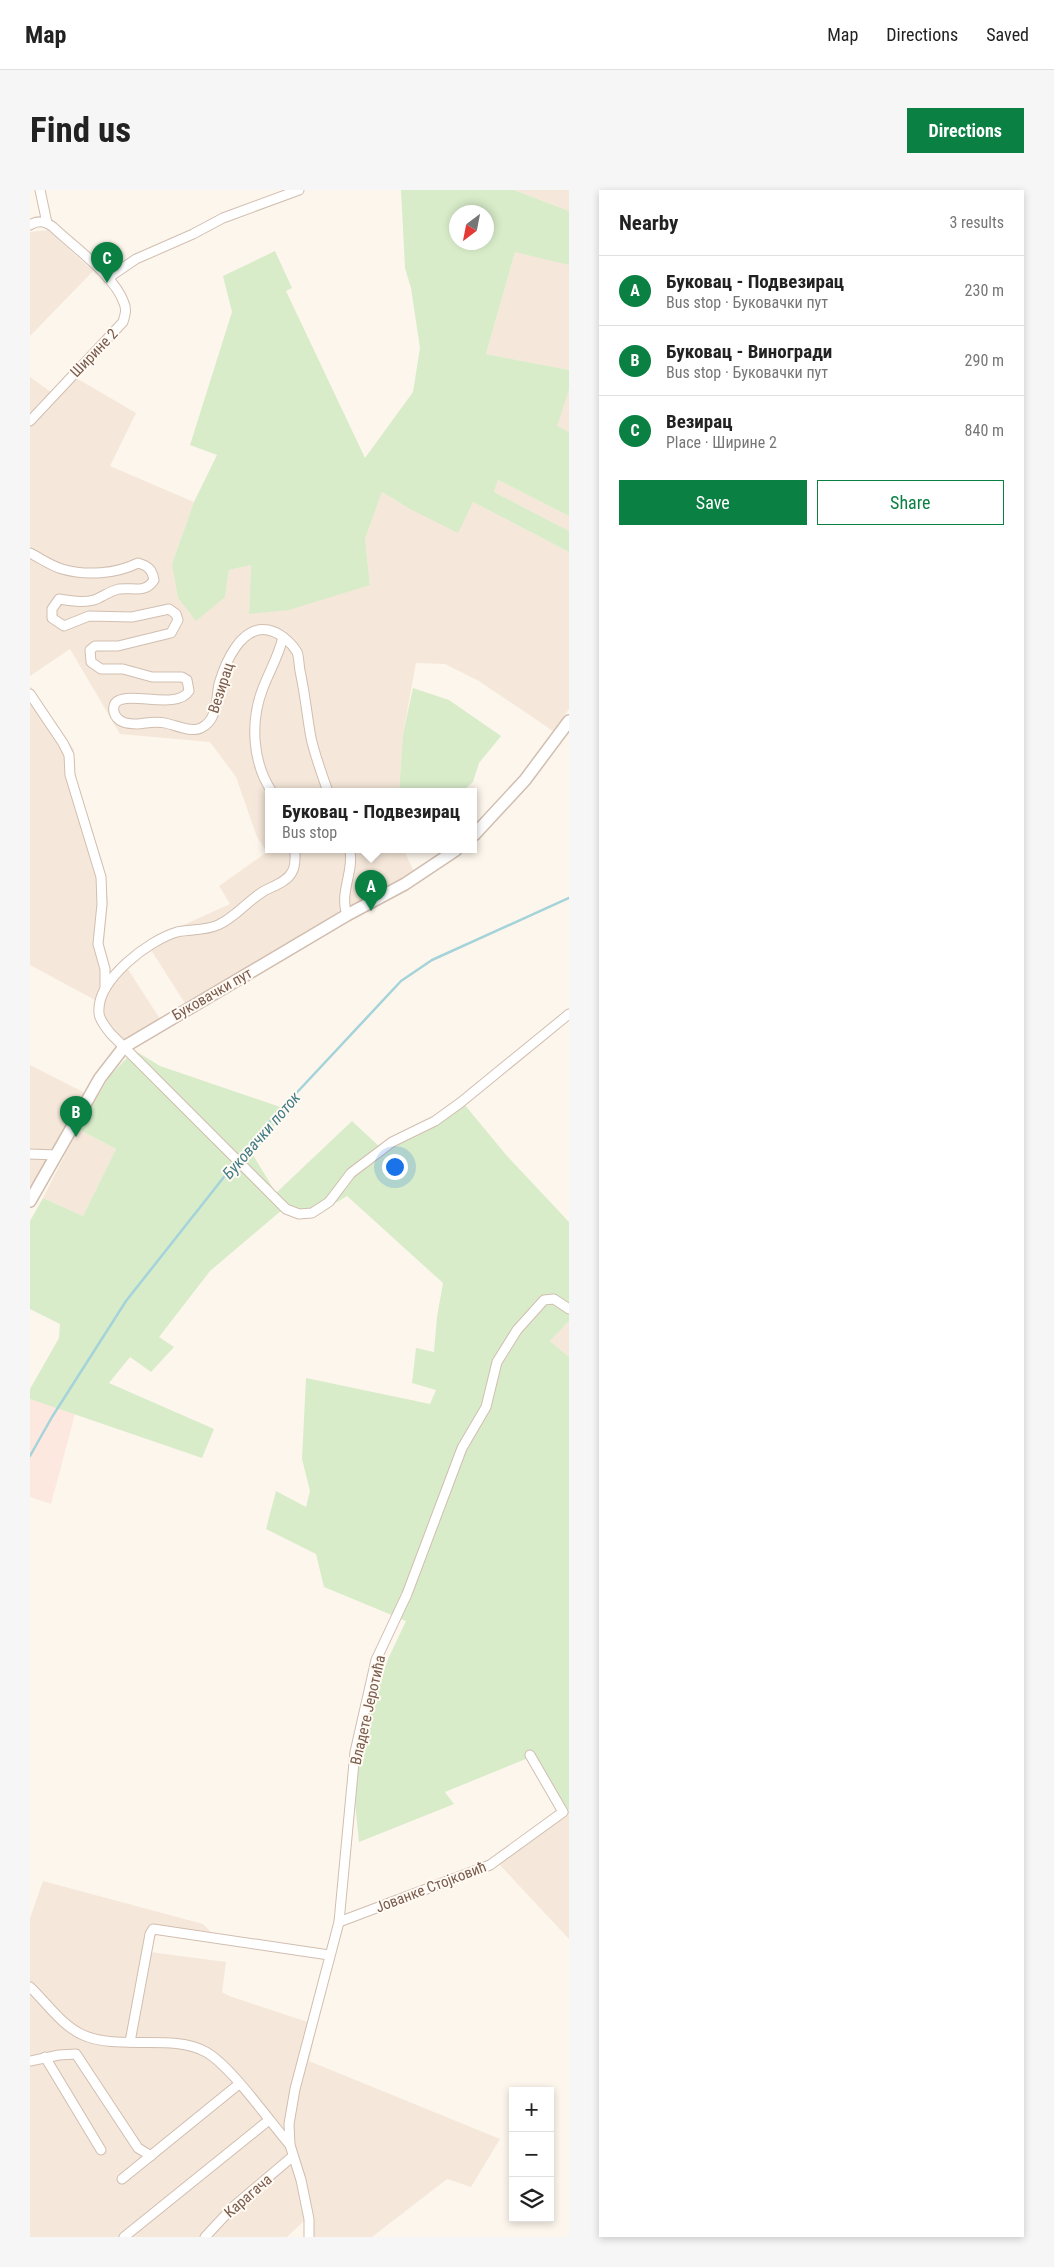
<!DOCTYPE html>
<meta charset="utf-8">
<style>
body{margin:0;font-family:"Roboto Condensed",sans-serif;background:#f6f6f6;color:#222}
.controls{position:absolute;right:15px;bottom:15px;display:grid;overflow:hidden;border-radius:0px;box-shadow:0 2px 8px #0003}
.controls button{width:45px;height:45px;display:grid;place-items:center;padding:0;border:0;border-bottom:1px solid #e0e0e0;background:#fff;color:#222;font:25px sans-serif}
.compass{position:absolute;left:419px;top:15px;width:45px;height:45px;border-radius:50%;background:#fff;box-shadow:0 2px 8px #0003;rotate:212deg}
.you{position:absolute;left:364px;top:976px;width:18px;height:18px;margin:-12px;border:4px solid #fff;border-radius:50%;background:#1a73e8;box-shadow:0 0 0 8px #1a73e833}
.badge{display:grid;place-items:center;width:32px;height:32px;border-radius:50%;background:#0b8043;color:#fff;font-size:16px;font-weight:700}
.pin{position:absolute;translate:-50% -41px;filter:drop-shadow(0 1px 2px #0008)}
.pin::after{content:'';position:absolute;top:26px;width:18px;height:15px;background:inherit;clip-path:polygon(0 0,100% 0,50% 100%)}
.popup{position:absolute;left:235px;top:598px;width:212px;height:65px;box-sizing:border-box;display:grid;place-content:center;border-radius:0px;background:#fff;filter:drop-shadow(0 1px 4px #0005);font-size:16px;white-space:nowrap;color:#767676}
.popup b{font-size:19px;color:#222}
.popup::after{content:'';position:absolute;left:50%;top:100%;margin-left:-10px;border:10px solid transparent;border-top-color:#fff}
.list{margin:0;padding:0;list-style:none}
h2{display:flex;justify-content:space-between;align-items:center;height:65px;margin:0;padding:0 20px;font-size:21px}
h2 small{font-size:16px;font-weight:400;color:#767676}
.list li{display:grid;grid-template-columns:32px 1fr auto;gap:15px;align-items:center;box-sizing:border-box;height:70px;padding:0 20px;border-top:1px solid #e0e0e0}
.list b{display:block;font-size:19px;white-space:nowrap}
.list p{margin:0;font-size:16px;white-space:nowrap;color:#767676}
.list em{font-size:16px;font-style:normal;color:#767676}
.actions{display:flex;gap:10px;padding:15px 20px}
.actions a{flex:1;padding:11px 0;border:1px solid #0b8043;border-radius:0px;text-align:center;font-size:18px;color:#0b8043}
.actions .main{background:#0b8043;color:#fff}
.icon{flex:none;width:28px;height:28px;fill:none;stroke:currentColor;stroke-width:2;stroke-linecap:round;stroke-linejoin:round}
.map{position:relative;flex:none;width:539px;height:2047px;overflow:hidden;border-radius:0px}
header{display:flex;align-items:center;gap:30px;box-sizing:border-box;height:70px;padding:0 25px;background:#fff;border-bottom:1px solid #e0e0e0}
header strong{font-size:24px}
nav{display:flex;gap:28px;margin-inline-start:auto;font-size:18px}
.intro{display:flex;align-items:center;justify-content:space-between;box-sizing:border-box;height:120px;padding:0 30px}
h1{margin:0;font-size:35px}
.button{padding:12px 22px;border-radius:0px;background:#0b8043;color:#fff;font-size:18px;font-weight:700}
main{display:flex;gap:30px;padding:0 30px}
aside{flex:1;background:#fff;border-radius:0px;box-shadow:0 2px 8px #0003}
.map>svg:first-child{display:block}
</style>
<header>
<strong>Map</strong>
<nav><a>Map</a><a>Directions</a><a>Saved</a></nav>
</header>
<div class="intro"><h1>Find us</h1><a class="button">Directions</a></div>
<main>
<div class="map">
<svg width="539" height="2047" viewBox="0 0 539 2047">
<rect width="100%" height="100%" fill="#fdf6ec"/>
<g fill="#f5e8da">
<polygon points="484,0 539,0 539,21"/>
<polygon points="18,40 63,81 0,146 0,42"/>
<polygon points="485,61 539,75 539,180 456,164"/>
<polygon points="41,185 106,223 80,276 164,312 142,374 195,407 199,380 221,375 219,424 340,395 335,349 352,302 378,318 443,312 539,362 539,519 523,541 449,491 415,474 386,473 373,544 369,602 238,602 238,660 374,660 384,682 156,815 116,752 200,714 189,696 237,662 227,647 206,587 180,552 90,544 40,459 0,486 0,187 21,202"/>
<polygon points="539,200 539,242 526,236"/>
<polygon points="468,290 539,326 539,341 464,302"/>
<polygon points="0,496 44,560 45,585 73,674 78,711 74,754 82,786 94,773 130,829 90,856 67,821 65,810 0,775"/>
<polygon points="0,875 55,903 0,1005"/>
<polygon points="48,939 86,959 53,1026 13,1008"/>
<polygon points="539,1131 539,1167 520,1151"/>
<polygon points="539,1621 539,1749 468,1673"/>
<polygon points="13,1691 173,1734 188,1750 128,1739 120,1762 196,1772 192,1802 199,1806 287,1835 279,1871 470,1949 441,1997 417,1989 342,2047 276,2047 276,2029 257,2047 0,2047 0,1728"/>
</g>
<polygon fill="#fde8e0" points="0,1209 45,1224 21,1314 0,1307"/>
<g fill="#d8ecc9" fill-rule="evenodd">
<path d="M371,0H484L539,21V75L485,62L456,164L539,180V200L527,236L539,242V326L468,290L464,302L539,341V362L443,312L428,343L378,318L352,302L335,349L340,395L259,420L219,424L221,375L199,380L195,407L166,431L148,408L142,374L164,312L187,265L160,255L202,122L193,86L245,61L262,98L256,101L335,268L383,202L390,158L381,98L375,78ZM457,22V52H427V22Z"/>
<polygon points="383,498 419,510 471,546 449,573 443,592 431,602 369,602 373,544"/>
<polygon points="104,860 130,876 256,919 223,965 246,1003 322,931 353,960 434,914 477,966 539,1032 539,1131 520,1151 539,1167 539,1621 503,1566 415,1602 424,1614 329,1652 323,1592 337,1528 358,1469 376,1431 294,1397 286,1364 236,1339 246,1301 276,1317 280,1301 272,1269 276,1188 400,1214 406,1200 382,1193 386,1158 404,1162 407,1127 413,1093 317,1006 297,1018 270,1023 259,1014 180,1081 129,1147 144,1157 121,1182 100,1167 79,1193 184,1239 172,1268 0,1209 0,1199 29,1148 30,1134 0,1119 0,1031 13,1008 53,1026 86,959 48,939 80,886"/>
</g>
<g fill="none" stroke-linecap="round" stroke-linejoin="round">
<g stroke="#a5d3da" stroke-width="2.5">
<polyline points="209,969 230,942 371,791 402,770 539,708"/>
<polyline points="0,1266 22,1227 96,1111 205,973"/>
</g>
<g stroke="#d1beb0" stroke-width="11">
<g id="minor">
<polyline points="10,0 17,33"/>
<path d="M0,35C8,30 15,31 23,37C44,57 85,86 94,113C97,120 95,125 93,132L0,231"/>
<polyline points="78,88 106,69 163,44 193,28 269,0"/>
<path d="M0,363C10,368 21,376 32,379C56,386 86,384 108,373C118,376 122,379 124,390C115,404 103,397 89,399C80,401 72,407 64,410C53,413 40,411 29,409L22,419V428L34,436L59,426L102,427L139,419L146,424L148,430L141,443L88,456H65L60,460L61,472L71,479H93L122,487H152L157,490L159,501C145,524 79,492 84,522C87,533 98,534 108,534C117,533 126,531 135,533C145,535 161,543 171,538C188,530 186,508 189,494C195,473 211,435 238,440C249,442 261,452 267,462C269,467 269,475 270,481C275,503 277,526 281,548C285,566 292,584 298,602"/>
<polyline points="0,504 33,553 39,565 40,585 71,687 72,714 68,754 75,779 75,799"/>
<path d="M242,602C222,572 220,531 233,498C240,480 249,465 253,447"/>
<path d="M265,660C265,667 266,676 262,682C257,692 243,696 234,701C217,711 206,727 188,735C175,741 160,739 147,742C119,750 66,790 69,823C69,830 76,837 80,843L256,1019L269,1024L282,1023L299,1012L321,983L362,952L405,931L430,913L539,824"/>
<path d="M317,725C309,702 324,683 320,660"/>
<polyline points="0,964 26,965"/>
<polyline points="309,1732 460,1675 533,1622 500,1565"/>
<path d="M0,1797C16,1812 32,1836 53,1845C89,1861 143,1843 176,1862C201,1876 240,1932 260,1955"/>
<polyline points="100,1852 120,1744 123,1739 299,1765"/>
<polyline points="15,1867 71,1960"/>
<polyline points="0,1871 29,1865 46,1864 108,1958 121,1966"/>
<polyline points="92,1989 209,1894"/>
<polyline points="94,2047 239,1930"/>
<polyline points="175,2047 203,2017 262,1967"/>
<polyline points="279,2047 279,2029 271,1990 260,1955 259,1934 265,1899 309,1732 325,1562 346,1470 377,1404 432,1258 456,1217 467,1172 487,1140 514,1110 524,1109 539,1119"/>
</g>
</g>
<g stroke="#d1beb0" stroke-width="14">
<g id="tertiary">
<polyline points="444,645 495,590 539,531"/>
<polyline points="0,1011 70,888 94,857 317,725 375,694 426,660"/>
</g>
</g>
<use href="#minor" stroke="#fff" stroke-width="9"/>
<use href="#tertiary" stroke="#fff" stroke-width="11"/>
</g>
<g text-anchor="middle" stroke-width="4" stroke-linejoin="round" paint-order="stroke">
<g font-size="15" fill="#7a5c4d" stroke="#fffaf3">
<text transform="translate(64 163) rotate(-46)" y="5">Ширине 2</text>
<text transform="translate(191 498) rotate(-72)" y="5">Везирац</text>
<text transform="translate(182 804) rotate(-30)" y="5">Буковачки пут</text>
<text transform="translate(338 1520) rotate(-77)" y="5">Владете Јеротића</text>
<text transform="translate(401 1697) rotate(-21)" y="5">Јованке Стојковић</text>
<text transform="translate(218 2006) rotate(-41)" y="5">Карагача</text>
</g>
<g font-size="16" font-style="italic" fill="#437c86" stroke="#fffaf3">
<text transform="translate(231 945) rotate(-49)" y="6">Буковачки поток</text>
</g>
</g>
</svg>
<div class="controls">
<button>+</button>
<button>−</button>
<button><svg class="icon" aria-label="layers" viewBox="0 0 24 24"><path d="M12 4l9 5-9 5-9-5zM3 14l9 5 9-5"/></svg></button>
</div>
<svg class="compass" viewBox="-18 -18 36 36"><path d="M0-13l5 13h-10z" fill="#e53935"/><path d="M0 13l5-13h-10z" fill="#767676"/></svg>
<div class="you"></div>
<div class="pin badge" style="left:341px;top:721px">A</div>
<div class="popup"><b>Буковац - Подвезирац</b>Bus stop</div>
<div class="pin badge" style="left:46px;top:947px">B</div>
<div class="pin badge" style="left:77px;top:93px">C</div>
</div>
<aside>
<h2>Nearby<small>3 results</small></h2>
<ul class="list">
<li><span class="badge">A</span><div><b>Буковац - Подвезирац</b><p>Bus stop · Буковачки пут</p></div><em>230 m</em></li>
<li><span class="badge">B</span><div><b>Буковац - Виногради</b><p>Bus stop · Буковачки пут</p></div><em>290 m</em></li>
<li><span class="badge">C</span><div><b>Везирац</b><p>Place · Ширине 2</p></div><em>840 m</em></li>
</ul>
<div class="actions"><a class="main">Save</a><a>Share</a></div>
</aside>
</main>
